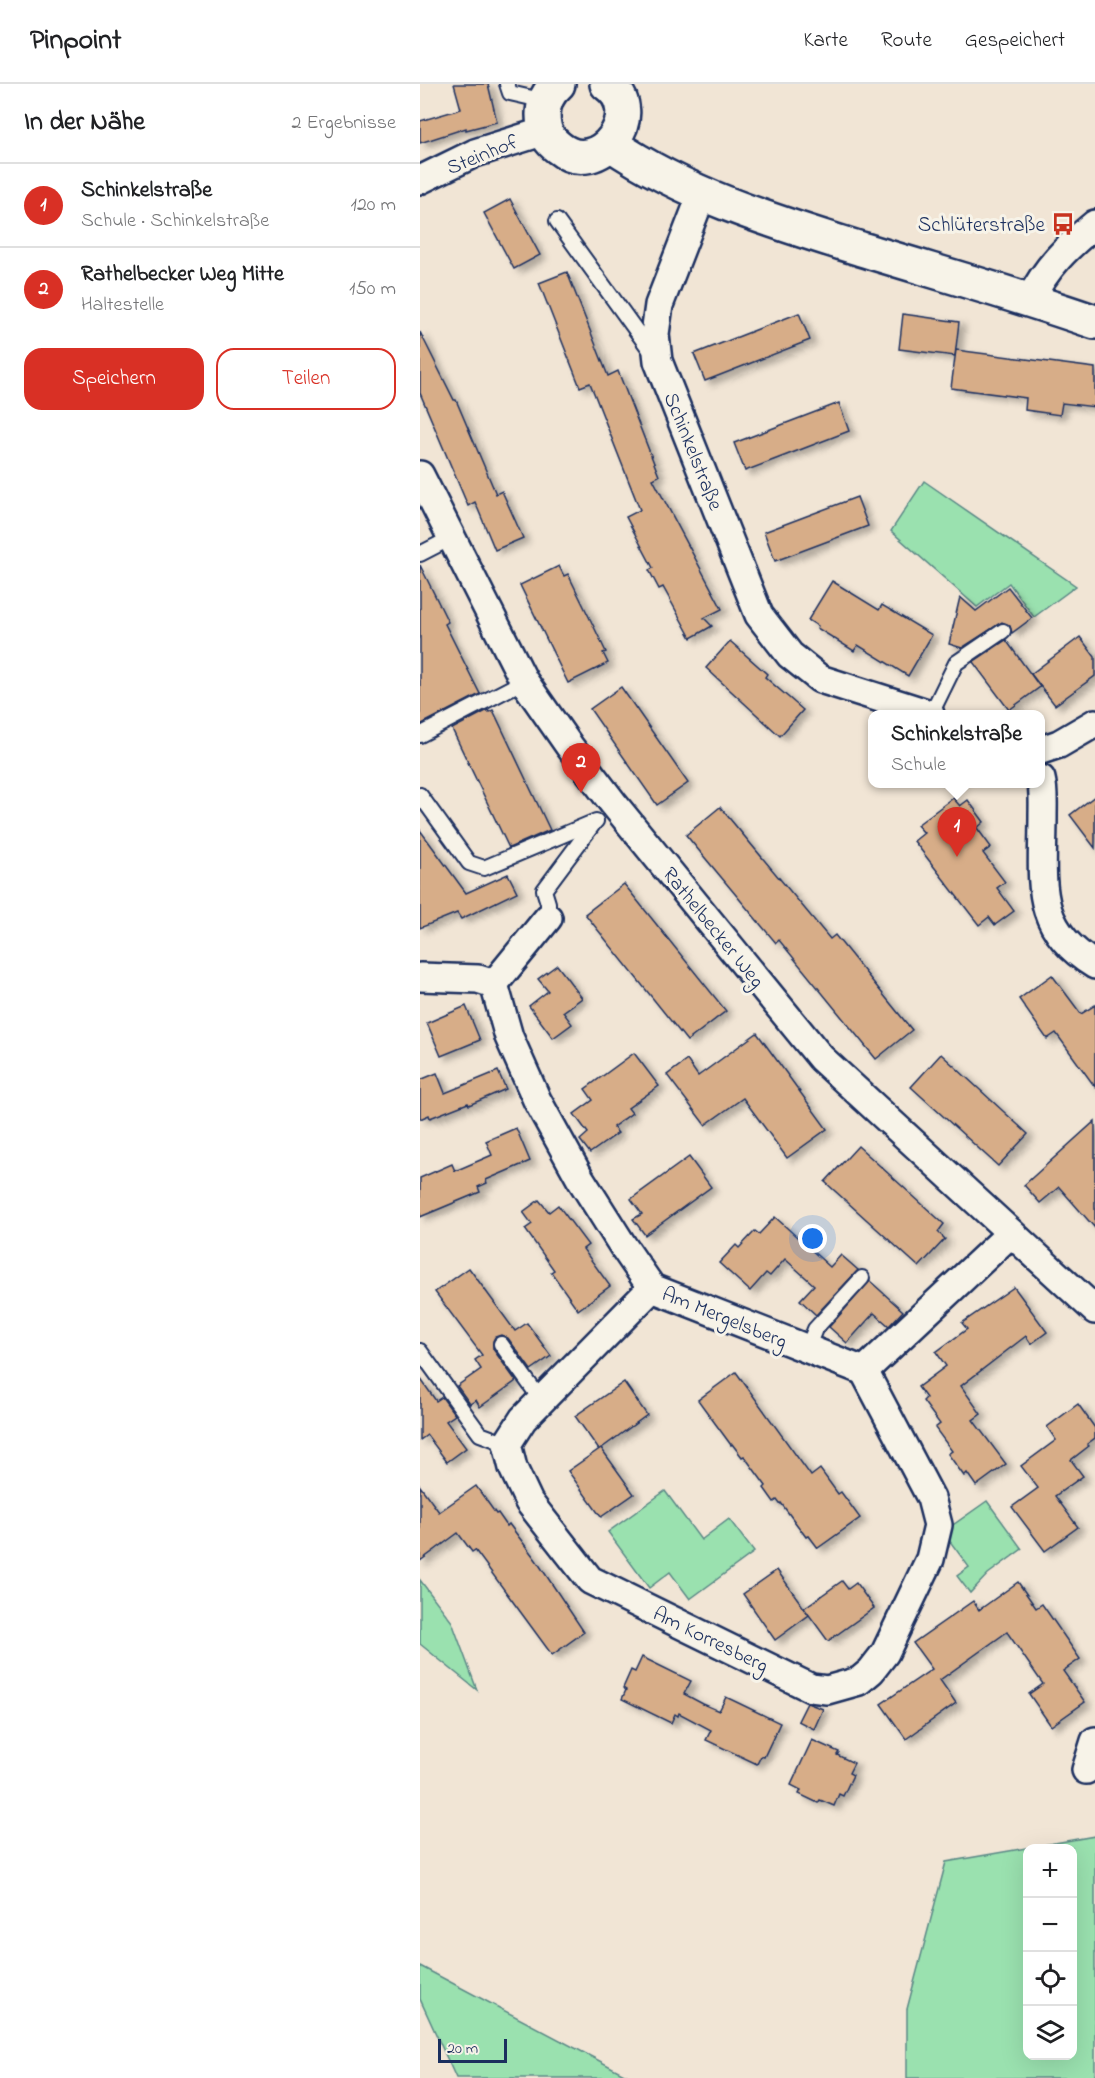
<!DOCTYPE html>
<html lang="de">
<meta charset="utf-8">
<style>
body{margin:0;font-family:"Indie Flower",sans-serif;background:#f2f2f2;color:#202124}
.controls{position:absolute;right:18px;bottom:18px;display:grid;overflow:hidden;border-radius:12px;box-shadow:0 6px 24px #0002}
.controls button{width:54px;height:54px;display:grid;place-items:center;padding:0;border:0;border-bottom:2px solid #e0e0e0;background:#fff;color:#202124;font:30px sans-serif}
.scale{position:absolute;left:18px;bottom:15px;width:69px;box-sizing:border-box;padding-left:6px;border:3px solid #1b2f5e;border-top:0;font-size:16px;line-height:21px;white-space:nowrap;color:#1b2f5e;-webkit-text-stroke:4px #f7f3e8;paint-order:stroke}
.you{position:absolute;left:393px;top:1155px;width:21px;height:21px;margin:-15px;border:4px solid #fff;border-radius:50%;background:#1a73e8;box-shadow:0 0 0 9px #1a73e833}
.badge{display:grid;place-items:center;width:39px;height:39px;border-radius:50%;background:#d93025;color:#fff;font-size:20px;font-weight:700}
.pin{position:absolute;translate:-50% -50px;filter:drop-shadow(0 2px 3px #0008)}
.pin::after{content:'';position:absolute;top:32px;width:21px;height:18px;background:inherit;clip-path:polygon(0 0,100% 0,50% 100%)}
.popup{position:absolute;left:448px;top:626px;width:177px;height:78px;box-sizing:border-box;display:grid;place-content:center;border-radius:12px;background:#fff;filter:drop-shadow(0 2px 4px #0005);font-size:20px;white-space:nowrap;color:#757577}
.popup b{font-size:22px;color:#202124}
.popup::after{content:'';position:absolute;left:50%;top:100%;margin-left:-12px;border:12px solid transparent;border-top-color:#fff}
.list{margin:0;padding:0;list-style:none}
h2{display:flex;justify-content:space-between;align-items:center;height:78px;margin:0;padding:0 24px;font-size:26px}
h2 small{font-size:20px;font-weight:400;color:#757577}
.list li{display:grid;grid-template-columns:39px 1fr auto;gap:18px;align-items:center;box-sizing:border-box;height:84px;padding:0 24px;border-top:2px solid #e0e0e0}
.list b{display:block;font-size:22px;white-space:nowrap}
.list p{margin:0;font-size:20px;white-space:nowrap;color:#757577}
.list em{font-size:20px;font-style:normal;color:#757577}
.actions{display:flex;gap:12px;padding:18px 24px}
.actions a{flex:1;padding:14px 0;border:2px solid #d93025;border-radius:18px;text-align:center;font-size:21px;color:#d93025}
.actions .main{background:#d93025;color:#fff}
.icon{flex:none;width:33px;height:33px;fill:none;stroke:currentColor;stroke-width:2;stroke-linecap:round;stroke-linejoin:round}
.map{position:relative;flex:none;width:675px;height:1994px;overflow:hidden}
header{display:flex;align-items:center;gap:36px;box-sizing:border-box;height:84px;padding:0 30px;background:#fff;border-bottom:2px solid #e0e0e0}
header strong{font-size:28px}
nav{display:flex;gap:33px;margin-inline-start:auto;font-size:21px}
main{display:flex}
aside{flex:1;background:#fff}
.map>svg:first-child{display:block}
</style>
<header>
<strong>Pinpoint</strong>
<nav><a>Karte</a><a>Route</a><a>Gespeichert</a></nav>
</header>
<main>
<aside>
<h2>In der Nähe<small>2 Ergebnisse</small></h2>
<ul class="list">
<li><span class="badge">1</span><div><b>Schinkelstraße</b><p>Schule · Schinkelstraße</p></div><em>120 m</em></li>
<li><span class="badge">2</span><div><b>Rathelbecker Weg Mitte</b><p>Haltestelle</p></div><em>150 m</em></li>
</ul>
<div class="actions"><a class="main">Speichern</a><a>Teilen</a></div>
</aside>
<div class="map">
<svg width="675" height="1994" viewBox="0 0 675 1994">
<defs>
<filter id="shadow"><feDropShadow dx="6" dy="4" stdDeviation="3" flood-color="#0004"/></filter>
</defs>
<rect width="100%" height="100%" fill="#f1e5d5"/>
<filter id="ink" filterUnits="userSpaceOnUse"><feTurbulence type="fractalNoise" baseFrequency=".0167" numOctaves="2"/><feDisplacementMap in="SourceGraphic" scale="12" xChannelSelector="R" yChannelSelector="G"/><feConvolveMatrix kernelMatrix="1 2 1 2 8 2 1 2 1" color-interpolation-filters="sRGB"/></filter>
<g filter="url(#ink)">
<g fill="#9ae1af" stroke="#5a8886" stroke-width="1.5" fill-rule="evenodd">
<polygon points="504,397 656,502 614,533 589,499 557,523 471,447"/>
<polygon points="245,1407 281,1456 309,1435 334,1468 270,1515 250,1488 229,1504 188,1448"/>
<polygon points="567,1417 602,1465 568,1490 550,1509 537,1492 549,1483 523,1448"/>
<polygon points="0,1496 32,1538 57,1606 0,1560"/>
<path d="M675,1752V1994H487V1925L526,1778ZM608,1764H652V1972H608Z"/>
<polygon points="0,1882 208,1992 208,1994 36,1994 0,1915"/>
</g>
<g fill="#d7ad88" stroke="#1b2f5e" stroke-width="1.5" filter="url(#shadow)">
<polygon points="34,0 68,0 77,38 46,46 46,44 0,59 0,37 41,25"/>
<polygon points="90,115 120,171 94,185 64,129"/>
<polygon points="147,188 188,292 198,287 239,392 233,395 302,525 284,534 292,542 271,554 243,503 239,505 229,486 233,484 206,433 220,426 170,299 160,303 119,199"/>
<polygon points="379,229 390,256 285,297 274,270"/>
<polygon points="483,230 539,238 535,272 479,265"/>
<polygon points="0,248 34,316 36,316 76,410 82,407 103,454 75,466 55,418 48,422 0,309"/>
<polygon points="536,266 675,284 675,323 642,319 640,331 605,326 606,314 531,304"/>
<polygon points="419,319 429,347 325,387 314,359"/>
<polygon points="437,413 448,442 355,477 344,448"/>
<polygon points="0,481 28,538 25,540 60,610 0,641"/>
<polygon points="139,482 144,492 148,490 175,545 186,568 183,569 188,579 148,599 100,501"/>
<polygon points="412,497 459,526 462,521 512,551 488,592 438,561 434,567 397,544 398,542 388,536"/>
<polygon points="588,503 612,534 592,549 590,542 582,538 542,564 529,560 540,513 556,527"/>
<polygon points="660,553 675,573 675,592 635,621 611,590"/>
<polygon points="586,556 620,603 589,626 553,578"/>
<polygon points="310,557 347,590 345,593 383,626 360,652 286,584"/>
<polygon points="201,603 268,699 237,721 170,625"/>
<polygon points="68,626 69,628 73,626 130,746 89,764 32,645"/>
<polygon points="675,712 675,764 650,731"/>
<polygon points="533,714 540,722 548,716 564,738 557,744 571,763 563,769 585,798 577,804 594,827 575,841 569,833 559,841 494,757 504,749 497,741"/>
<polygon points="300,723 410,855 415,851 492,946 456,975 359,856 356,859 266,751"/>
<polygon points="0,746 46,809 88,790 97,808 41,835 37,829 0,844"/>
<polygon points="204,800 306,927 267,957 165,830"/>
<polygon points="137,881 162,914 143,928 152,940 133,954 109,922 128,907 118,895"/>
<polygon points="632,891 661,930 675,921 675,1003 636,949 627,955 599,915"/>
<polygon points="46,922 60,956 21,972 7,939"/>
<polygon points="337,949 407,1045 367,1074 323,1014 285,1041 247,991 267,976 278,992"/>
<polygon points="214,969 239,1002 208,1024 212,1029 193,1043 198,1049 170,1069 160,1056 168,1049 154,1030 173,1016 165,1005"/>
<polygon points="521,970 608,1050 578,1082 491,1003"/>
<polygon points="78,987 86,1005 49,1021 48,1019 10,1034 9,1031 0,1035 0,996 17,989 25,1009"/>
<polygon points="675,1037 675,1144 639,1103 620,1119 604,1101"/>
<polygon points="96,1044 110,1077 66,1096 67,1099 58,1103 60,1108 0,1133 0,1094 32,1080 35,1087 72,1071 66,1057"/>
<polygon points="438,1062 524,1140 518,1148 525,1155 499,1183 405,1098"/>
<polygon points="269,1073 291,1103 225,1151 213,1135 222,1130 211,1115"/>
<polygon points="119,1116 129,1128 138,1121 168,1161 163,1165 190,1202 158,1226 131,1188 134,1186 105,1145 112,1140 103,1128"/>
<polygon points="355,1133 410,1183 421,1171 438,1186 396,1231 380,1216 394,1201 365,1175 350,1192 346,1189 330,1207 299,1179 316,1161 319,1164 335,1147 339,1150"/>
<polygon points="49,1184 95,1247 107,1239 131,1272 111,1286 88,1254 81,1251 75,1253 73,1257 73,1265 96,1297 60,1323 56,1316 50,1320 37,1302 61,1285 55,1276 62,1271 15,1208"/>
<polygon points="450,1197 483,1227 469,1242 454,1229 427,1259 409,1243"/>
<polygon points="594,1203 627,1248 611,1260 606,1252 541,1302 561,1330 553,1336 586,1380 556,1402 547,1389 544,1392 528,1370 532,1367 515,1344 520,1340 503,1317 506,1314 498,1303 526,1282 516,1268 547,1245 542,1239"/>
<polygon points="316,1288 391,1392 400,1385 418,1410 421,1408 440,1434 398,1464 389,1452 386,1453 361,1419 360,1420 357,1416 354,1418 344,1404 346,1402 324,1372 322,1373 312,1360 311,1361 278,1316"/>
<polygon points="0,1294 16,1317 22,1313 35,1331 26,1337 46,1364 27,1378 7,1351 0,1356"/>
<polygon points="204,1298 227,1331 179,1366 155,1332"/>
<polygon points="658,1320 675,1344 675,1354 667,1360 669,1362 651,1376 663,1392 635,1412 658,1443 625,1467 592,1423 618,1404 601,1382 636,1356 627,1343"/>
<polygon points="181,1364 214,1410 181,1433 148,1387"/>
<polygon points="0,1402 19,1428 56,1402 76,1430 78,1429 87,1442 89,1440 116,1476 164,1548 132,1571 55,1466 52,1468 38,1449 0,1477"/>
<polygon points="357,1486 389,1531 355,1556 323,1510"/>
<polygon points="422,1497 428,1505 436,1499 454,1524 408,1557 384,1524"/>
<polygon points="598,1498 616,1524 622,1520 660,1575 643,1587 665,1618 631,1642 609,1610 623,1600 587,1548 520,1596 536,1619 486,1655 461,1620 512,1585 493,1559 553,1517 559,1526"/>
<polygon points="222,1573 271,1597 264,1610 283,1620 299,1627 306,1613 360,1639 344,1673 341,1672 337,1680 286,1656 291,1646 259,1629 258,1632 255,1630 251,1639 202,1615 206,1606 203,1604 211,1586 215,1588"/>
<polygon points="387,1619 403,1625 394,1645 378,1637"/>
<polygon points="392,1656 419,1668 417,1671 434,1679 429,1689 433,1691 423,1712 419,1710 414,1722 400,1716 398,1719 379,1710 381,1706 371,1701"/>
</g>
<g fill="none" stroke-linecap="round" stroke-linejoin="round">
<g stroke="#1b2f5e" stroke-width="18">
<g id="lane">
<polyline points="87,0 90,9 125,17"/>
<polyline points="137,137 233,270"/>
<polyline points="0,470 31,454"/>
<polyline points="511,630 536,579 583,547"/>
<polyline points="0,651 104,597"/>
<polyline points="0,711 49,779 64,784 176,737"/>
<polyline points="128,834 128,819 124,806 174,739"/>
<polyline points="81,1260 121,1316"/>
<polyline points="387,1265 395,1245 442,1194"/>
<polyline points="0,1267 60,1350 87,1360"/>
</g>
</g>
<g stroke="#1b2f5e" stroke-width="32">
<g id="street">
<polyline points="0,96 55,69 125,47"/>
<polyline points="282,110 239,221 235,250 238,277 339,531 370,571 400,595 510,630"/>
<path d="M610,216C626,183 647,163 675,140"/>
<polyline points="0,391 104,597 150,663 193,719 401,974 675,1226"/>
<polyline points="621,666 639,660 675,639"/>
<path d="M621,695C624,706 623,720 623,732C623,797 612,843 675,881"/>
<polyline points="0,893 58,895 74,900 89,953 117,1016 160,1094 203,1162 232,1204 444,1287"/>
<polyline points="74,900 128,834"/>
<polyline points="232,1204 103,1335 87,1360 93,1384 109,1418 170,1496 391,1604 407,1606 439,1597 451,1587 465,1569 510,1475 518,1441 511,1414 444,1287"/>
<polyline points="444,1287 591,1149"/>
<polyline points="666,1686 675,1657"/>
</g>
</g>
<g stroke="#1b2f5e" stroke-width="38">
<g id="secondary">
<path d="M138,0C125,11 121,25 124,41C125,51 131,58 139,64C178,96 229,29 187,0"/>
<path d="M191,60C266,111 354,138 441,165C519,189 598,211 675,238"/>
</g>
</g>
<use href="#lane" stroke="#f7f3e8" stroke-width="14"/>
<use href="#street" stroke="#f7f3e8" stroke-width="27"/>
<use href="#secondary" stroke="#f7f3e8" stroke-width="33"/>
</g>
</g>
<defs>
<g id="bus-bare" transform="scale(1.8)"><path d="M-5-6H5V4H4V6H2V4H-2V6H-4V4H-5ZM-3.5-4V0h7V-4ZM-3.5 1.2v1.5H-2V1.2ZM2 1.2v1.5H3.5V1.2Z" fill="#c8321e" stroke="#f7f3e8" stroke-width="2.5" paint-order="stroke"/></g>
</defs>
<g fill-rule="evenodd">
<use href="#bus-bare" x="643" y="140"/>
</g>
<g text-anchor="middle" stroke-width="6" stroke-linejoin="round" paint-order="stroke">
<g font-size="21" fill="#1b2f5e" stroke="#f7f3e8">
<text transform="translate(62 70) rotate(-22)" y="7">Steinhof</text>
<text transform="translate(274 367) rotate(68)" y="7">Schinkelstraße</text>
<text transform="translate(294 843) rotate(51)" y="7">Rathelbecker Weg</text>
<text transform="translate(305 1233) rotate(22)" y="7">Am Mergelsberg</text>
<text transform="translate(291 1555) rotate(26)" y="7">Am Korresberg</text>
</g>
<g font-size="21" fill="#1b2f5e" stroke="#f7f3e8" text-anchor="end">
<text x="625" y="147">Schlüterstraße</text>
</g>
</g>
</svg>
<div class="controls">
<button>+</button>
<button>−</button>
<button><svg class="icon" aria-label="locate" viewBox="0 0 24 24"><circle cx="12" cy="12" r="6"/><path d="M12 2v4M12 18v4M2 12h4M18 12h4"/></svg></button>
<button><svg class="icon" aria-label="layers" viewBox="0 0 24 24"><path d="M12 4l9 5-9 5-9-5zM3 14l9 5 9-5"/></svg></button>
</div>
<div class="scale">20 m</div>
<div class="you"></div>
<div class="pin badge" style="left:537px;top:773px">1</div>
<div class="popup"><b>Schinkelstraße</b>Schule</div>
<div class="pin badge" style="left:161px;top:709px">2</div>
</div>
</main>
